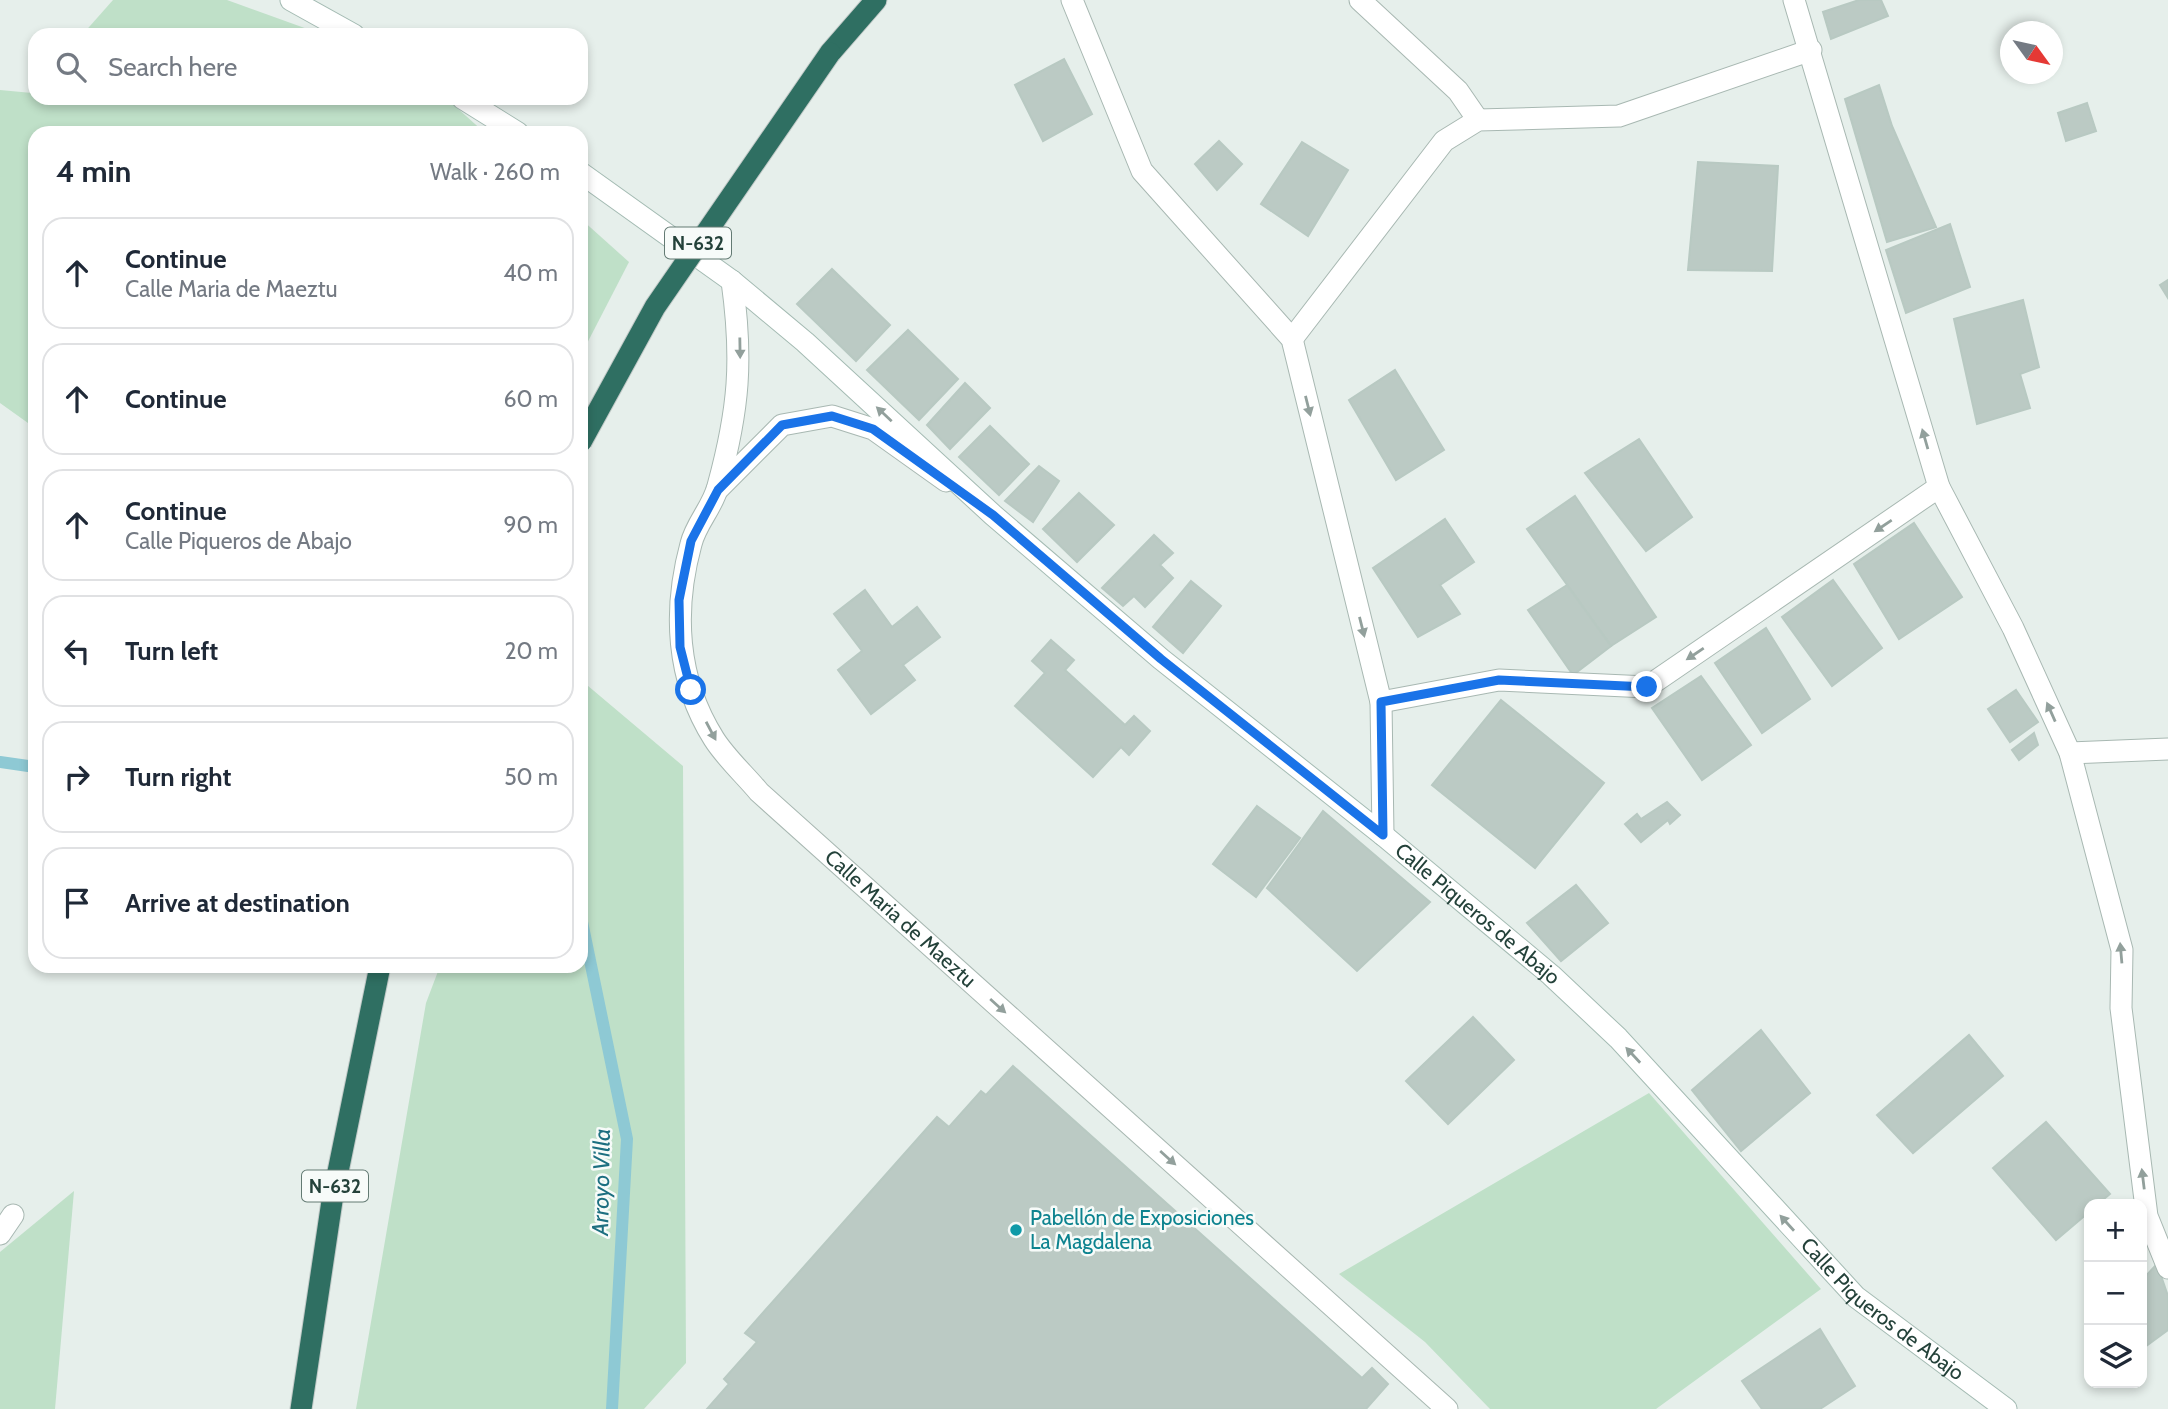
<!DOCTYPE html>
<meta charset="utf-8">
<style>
body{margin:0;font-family:Cabin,sans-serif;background:#f2f2f3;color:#1f2937}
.controls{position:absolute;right:21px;bottom:21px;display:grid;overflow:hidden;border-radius:14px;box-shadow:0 4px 10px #0003}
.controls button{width:63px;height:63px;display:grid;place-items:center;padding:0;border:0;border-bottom:2px solid #e0e1e3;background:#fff;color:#1f2937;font:35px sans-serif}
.compass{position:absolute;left:2000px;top:21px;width:63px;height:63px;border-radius:50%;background:#fff;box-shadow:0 4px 10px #0003;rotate:123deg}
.stop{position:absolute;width:21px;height:21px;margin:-16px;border:5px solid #1a73e8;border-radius:50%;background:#fff}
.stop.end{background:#1a73e8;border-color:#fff;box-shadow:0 2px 7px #0008}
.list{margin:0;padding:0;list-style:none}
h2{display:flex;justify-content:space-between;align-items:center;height:91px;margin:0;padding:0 28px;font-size:30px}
h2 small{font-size:23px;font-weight:400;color:#747a83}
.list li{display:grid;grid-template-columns:46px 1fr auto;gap:21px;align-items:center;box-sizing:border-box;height:112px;margin:0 14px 14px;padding:0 14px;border:2px solid #e0e1e3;border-radius:21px}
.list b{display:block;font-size:26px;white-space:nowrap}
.list p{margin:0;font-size:23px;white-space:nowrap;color:#747a83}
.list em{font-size:23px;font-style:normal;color:#747a83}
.icon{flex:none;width:38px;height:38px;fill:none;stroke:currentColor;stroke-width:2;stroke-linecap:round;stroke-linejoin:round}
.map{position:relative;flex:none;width:2168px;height:1409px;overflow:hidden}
.search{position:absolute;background:#fff;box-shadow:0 4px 10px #0003;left:28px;top:28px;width:560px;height:77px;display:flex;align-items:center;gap:18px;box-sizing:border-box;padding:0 24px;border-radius:21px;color:#747a83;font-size:26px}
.panel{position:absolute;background:#fff;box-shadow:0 4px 10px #0003;left:28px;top:126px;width:560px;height:847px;border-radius:21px}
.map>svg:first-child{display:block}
</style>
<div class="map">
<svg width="2168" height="1409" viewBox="0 0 2168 1409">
<rect width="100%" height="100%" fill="#e6efeb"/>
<g fill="#bfe0c8">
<polygon points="113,0 227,0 324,35 82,35"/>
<polygon points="35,89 35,98 446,98 485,133 35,133 35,428 0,403 0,90 32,93"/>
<polygon points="581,219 629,262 581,355"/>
<polygon points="581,680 683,766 686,1363 644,1409 356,1409 426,1003 440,966 581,966"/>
<polygon points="1649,1093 1821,1289 1656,1409 1490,1409 1425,1342 1339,1274"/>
<polygon points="74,1191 55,1409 0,1409 0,1252"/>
</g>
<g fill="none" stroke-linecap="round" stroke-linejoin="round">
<g stroke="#8ec9d4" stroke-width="12">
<polyline points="0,762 35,767"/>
<polyline points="581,917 627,1139 612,1409"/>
</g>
</g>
<g fill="#bbcac4" stroke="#b8c9c2" stroke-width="2">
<polygon points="1859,0 1881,0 1888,16 1831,39 1823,12"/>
<polygon points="1064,59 1092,114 1043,141 1015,85"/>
<polygon points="1879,85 1892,126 1936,227 1887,242 1845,99"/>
<polygon points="2087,103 2096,131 2066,141 2058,113"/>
<polygon points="1219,141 1242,164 1217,190 1195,164"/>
<polygon points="1302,142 1348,170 1308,236 1261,204"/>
<polygon points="1698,162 1778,166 1772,271 1688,270"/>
<polygon points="1950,224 1970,287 1906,313 1886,250"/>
<polygon points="832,269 890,325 856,361 797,304"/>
<polygon points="2168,280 2168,298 2160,285"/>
<polygon points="2023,300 2039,367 2020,374 2030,408 1977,424 1954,319"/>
<polygon points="908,330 958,379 919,420 867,370"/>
<polygon points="1395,370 1444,450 1396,480 1349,400"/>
<polygon points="965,383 990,408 950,449 927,425"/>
<polygon points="990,426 1029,464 999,495 959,457"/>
<polygon points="1639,439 1692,517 1646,551 1585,473"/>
<polygon points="1039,466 1059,481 1033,522 1005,501"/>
<polygon points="1079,493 1114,525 1077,562 1043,529"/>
<polygon points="1575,496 1656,617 1611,646 1527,529"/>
<polygon points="1445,519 1474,562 1440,585 1460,614 1418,637 1373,568"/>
<polygon points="1914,523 1962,597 1899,639 1854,564"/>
<polygon points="1154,535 1173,553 1160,565 1173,578 1145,607 1134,596 1123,606 1102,588"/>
<polygon points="1833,580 1882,648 1832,686 1782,617"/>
<polygon points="1191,581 1221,606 1183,653 1153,627"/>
<polygon points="1567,585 1611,646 1573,675 1528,610"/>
<polygon points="865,590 892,627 917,607 940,637 903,665 915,680 871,714 838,670 862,651 834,614"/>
<polygon points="1766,628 1810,699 1762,733 1715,663"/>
<polygon points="1051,640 1074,660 1065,670 1125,725 1134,716 1150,731 1129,755 1121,747 1093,777 1015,706 1045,673 1032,661"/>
<polygon points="1701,676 1751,745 1702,780 1652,708"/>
<polygon points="2016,690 2038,722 2010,742 1988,709"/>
<polygon points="1501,700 1604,783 1535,868 1432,785"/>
<polygon points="2034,733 2038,745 2019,760 2012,750"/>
<polygon points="1667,802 1680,815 1670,824 1668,820 1641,842 1625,824 1637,814 1641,819"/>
<polygon points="1257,806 1300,838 1256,897 1213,864"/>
<polygon points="1323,811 1430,902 1357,971 1267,888"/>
<polygon points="1576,885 1608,923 1561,961 1527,923"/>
<polygon points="1473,1017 1514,1060 1448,1124 1406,1081"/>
<polygon points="1761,1030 1810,1093 1741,1151 1692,1090"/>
<polygon points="1969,1035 2003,1076 1913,1153 1877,1115"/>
<polygon points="1013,1066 1362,1378 1372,1368 1388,1384 1366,1409 707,1409 729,1384 724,1379 757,1342 745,1333 937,1117 949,1127 981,1091 986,1095"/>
<polygon points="2046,1122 2110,1194 2098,1204 2089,1204 2089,1212 2056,1240 1993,1168"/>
<polygon points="2157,1264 2168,1296 2168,1330 2142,1349 2142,1280"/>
<polygon points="1820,1329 1855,1386 1820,1409 1762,1409 1742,1381"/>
</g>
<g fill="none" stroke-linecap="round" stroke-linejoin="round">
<g stroke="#a8b8b2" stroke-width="23">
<polyline id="lane" points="1360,0 1458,91 1478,120"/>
</g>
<g stroke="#a8b8b2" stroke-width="23">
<g id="street">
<polyline points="1072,0 1142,171 1292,339 1381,702 1383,835"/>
<polyline points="1794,0 1939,487 2013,628 2070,753 2122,950 2121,1008 2147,1216 2168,1268"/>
<path id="s1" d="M732,281C743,360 739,409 718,486C713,507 696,523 691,544C673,610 676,679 714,739C726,758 745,775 759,792L1447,1409"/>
<polyline points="1292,339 1444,141 1478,120 1619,116 1811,50"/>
<polyline points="717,490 782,425 832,416 873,429 946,481"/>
<polyline points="1381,702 1499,680 1647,687 1939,487"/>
<polyline points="2070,753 2168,749"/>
<polyline points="0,1234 13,1215"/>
</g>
</g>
<g stroke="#a4bbb3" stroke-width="23">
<g id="secondary">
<polyline points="291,0 354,35"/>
<polyline points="462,98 518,133"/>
<path id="s2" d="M581,173L732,281L805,342L993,515L1161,659L1383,835L1551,975L1618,1038L1856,1297L2006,1409"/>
</g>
</g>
<g stroke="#c2cac8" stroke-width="23">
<g id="highway">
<polyline points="830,53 876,0"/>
<polyline points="301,1409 332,1201 380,966"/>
</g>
</g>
<use href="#lane" stroke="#fff" stroke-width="21"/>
<use href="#street" stroke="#fff" stroke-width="21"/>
<use href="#secondary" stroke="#fff" stroke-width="21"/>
<use href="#highway" stroke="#2f6f62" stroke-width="21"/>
<g stroke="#c2cac8" stroke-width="23" stroke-linecap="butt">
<polyline id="highway-bridge" points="581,442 655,307 830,53"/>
</g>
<use href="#highway-bridge" stroke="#2f6f62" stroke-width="21"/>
</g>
<defs><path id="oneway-solid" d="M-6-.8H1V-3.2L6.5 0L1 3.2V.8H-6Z" transform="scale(1.75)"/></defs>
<g fill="#92a09c">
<use href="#oneway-solid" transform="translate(740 348) rotate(89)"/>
<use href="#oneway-solid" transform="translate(1308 406) rotate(76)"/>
<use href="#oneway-solid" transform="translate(884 414) rotate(-137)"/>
<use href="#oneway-solid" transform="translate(1925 439) rotate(-106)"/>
<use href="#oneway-solid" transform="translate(1883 526) rotate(146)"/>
<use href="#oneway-solid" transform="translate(1362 627) rotate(76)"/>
<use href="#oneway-solid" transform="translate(1695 654) rotate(146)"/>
<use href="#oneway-solid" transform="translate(2051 712) rotate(-114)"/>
<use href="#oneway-solid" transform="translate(711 731) rotate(62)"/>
<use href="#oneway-solid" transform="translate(2121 953) rotate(-95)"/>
<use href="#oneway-solid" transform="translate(998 1006) rotate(42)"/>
<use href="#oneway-solid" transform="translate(1633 1055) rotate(-133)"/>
<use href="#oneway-solid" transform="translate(1168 1158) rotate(42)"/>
<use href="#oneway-solid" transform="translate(2143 1179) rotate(-97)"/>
<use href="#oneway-solid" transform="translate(1787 1223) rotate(-132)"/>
</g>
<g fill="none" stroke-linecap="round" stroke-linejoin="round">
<polyline stroke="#1a73e8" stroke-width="9" points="691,690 680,647 679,600 691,541 718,490 782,425 832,416 873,429 993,515 1161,659 1383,835 1381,702 1499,680 1647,687"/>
</g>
<circle fill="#0f9aa8" stroke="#f7fbf9" stroke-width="2.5" cx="1016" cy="1230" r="7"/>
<g text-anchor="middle" stroke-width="5" stroke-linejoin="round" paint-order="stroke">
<g fill="#f7fbf9" stroke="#637a73" stroke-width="2">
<rect x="665" y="227.5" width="66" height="31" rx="5"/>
<rect x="302" y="1170.5" width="66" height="31" rx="5"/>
</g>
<g font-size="19" font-weight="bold" fill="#24423a">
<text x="698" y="250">N-632</text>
<text x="335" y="1193">N-632</text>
</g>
<g font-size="21" fill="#24423a" stroke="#f7fbf9">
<text dy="7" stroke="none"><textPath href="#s2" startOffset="1164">Calle Piqueros de Abajo</textPath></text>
<text dy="7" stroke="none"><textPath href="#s1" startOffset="733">Calle Maria de Maeztu</textPath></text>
<text dy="7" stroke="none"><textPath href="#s2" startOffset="1731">Calle Piqueros de Abajo</textPath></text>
</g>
<g font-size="21" fill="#0d838f" stroke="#f7fbf9" text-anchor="start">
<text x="1030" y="1225">Pabellón de Exposiciones<tspan x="1030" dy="24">La Magdalena</tspan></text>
</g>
<g font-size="23" font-style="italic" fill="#1c6f80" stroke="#f7fbf9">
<text transform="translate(601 1182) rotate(-89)" y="8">Arroyo Villa</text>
</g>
</g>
</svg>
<div class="controls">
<button>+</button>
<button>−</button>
<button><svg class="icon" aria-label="layers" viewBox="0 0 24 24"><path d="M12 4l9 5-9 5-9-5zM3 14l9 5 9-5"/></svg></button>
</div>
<svg class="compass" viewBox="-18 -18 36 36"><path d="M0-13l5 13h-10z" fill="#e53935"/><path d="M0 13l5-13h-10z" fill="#747a83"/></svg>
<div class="stop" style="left:691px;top:690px"></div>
<div class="stop end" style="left:1647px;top:687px"></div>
<div class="search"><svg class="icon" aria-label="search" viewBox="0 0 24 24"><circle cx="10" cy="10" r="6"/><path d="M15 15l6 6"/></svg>Search here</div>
<section class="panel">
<h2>4 min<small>Walk · 260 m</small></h2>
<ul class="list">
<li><svg class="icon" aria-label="ahead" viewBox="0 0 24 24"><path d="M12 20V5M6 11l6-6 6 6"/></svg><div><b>Continue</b><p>Calle Maria de Maeztu</p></div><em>40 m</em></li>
<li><svg class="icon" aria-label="ahead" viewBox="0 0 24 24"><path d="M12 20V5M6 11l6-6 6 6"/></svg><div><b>Continue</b></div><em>60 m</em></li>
<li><svg class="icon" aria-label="ahead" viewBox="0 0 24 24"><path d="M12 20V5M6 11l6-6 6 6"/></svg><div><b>Continue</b><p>Calle Piqueros de Abajo</p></div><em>90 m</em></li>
<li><svg class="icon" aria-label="left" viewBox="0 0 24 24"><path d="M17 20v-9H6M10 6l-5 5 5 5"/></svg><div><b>Turn left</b></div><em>20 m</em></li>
<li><svg class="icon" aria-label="right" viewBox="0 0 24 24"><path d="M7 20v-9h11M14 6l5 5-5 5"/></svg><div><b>Turn right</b></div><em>50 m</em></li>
<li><svg class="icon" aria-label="arrive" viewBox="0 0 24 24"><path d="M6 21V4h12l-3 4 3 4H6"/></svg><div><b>Arrive at destination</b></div></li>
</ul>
</section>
</div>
